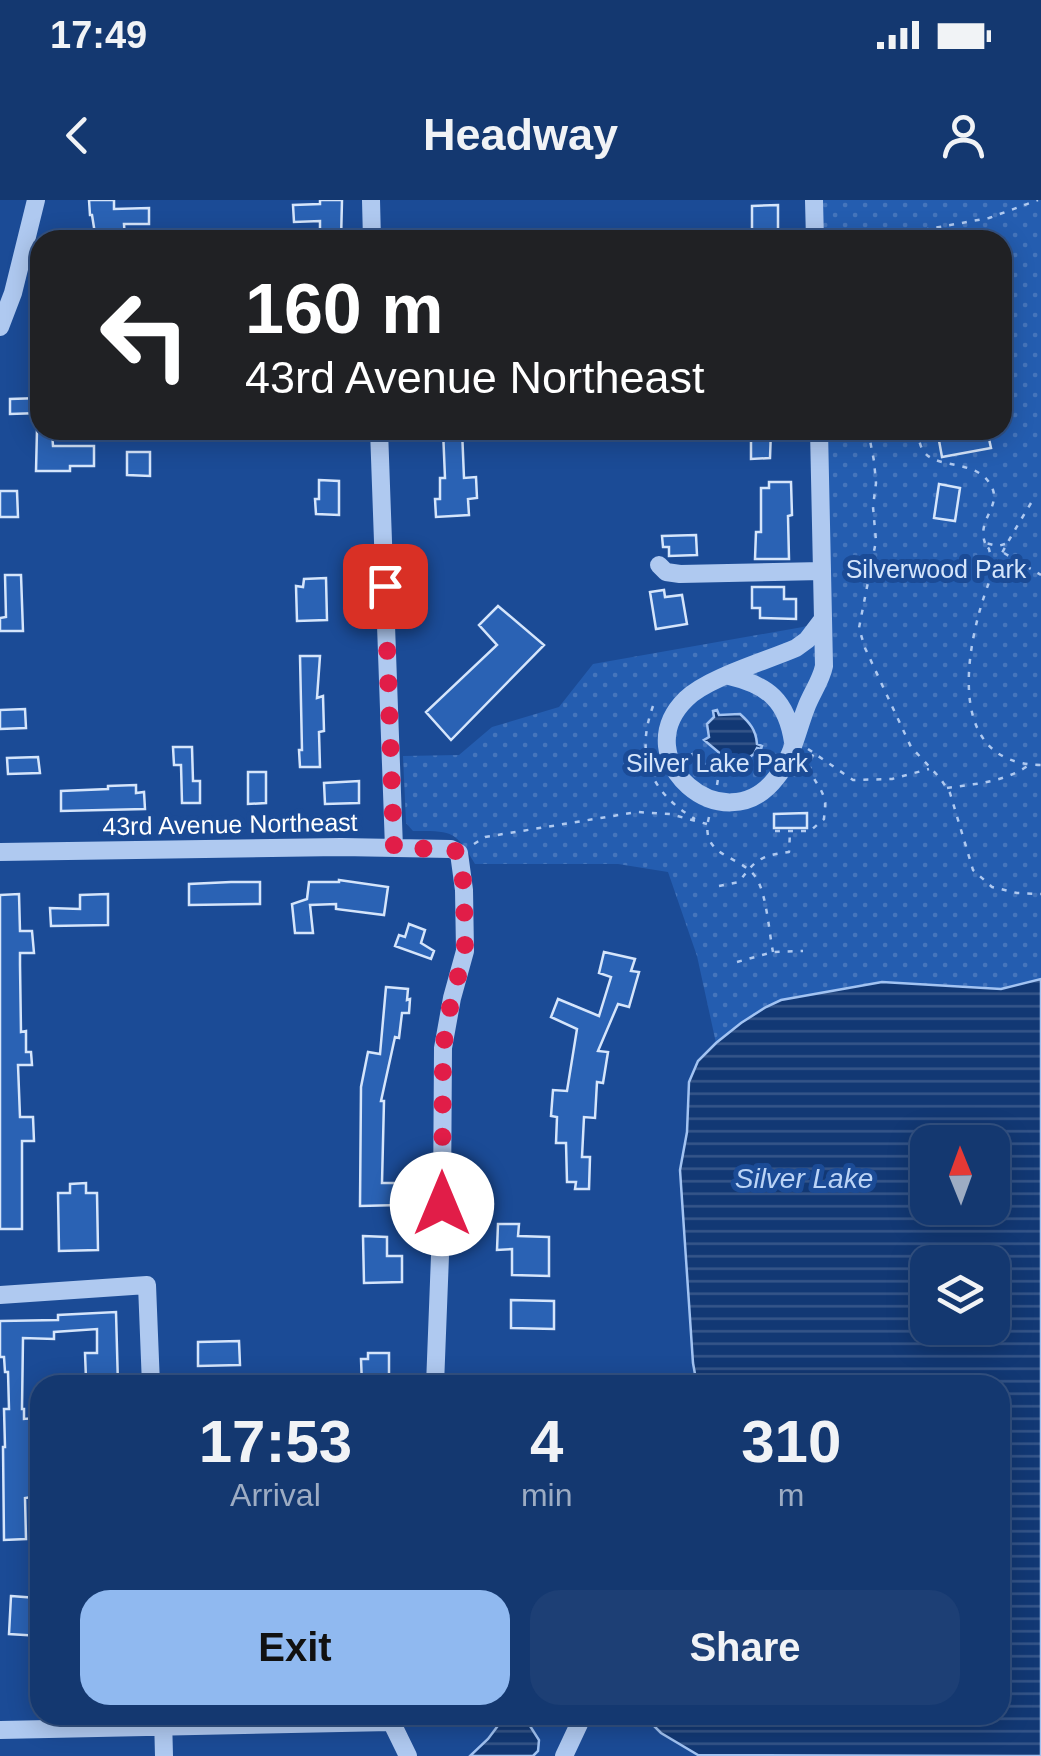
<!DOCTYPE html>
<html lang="en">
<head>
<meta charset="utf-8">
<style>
	:root { --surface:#143870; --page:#1d3f75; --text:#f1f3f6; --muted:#9dacc3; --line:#335283; --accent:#90b9f0 }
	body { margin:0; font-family:Helvetica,sans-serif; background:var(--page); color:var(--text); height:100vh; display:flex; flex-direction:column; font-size:38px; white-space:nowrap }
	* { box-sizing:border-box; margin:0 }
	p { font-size:32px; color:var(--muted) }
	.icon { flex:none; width:55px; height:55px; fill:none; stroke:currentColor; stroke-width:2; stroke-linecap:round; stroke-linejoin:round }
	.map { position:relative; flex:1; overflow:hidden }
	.drawer { position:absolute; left:30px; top:1175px; width:980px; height:350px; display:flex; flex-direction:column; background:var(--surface); border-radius:30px; box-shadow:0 5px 25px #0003,0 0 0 2px var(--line) }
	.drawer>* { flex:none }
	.banner { position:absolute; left:30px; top:30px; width:982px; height:210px; border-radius:30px; box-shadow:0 5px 25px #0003,0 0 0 2px var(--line); background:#202124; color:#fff; overflow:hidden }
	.needle { width:65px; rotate:359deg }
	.buttons { position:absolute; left:910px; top:925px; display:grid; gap:20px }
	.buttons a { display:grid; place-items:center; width:100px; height:100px; border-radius:20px; background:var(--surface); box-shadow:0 5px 25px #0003,0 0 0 2px var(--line); font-size:50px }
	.pin { position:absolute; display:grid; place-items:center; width:85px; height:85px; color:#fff; margin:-42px; border-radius:20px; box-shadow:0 5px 15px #0006 }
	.me { position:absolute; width:110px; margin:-55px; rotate:0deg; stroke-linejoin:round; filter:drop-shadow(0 0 8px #0008) }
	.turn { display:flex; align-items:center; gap:35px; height:210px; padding:0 50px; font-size:45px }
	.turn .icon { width:130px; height:130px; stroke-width:2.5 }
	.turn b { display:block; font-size:70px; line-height:85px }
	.eta { display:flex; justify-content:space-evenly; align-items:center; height:170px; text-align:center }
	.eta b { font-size:60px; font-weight:800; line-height:70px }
	.cta { display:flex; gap:20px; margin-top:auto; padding:20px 50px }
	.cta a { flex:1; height:115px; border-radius:30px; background:var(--accent); color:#111; font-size:40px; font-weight:800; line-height:115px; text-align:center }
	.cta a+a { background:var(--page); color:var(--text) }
	.status { display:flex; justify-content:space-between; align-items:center; height:70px; padding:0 50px; background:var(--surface); direction:ltr }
	.status svg { height:28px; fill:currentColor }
	header { display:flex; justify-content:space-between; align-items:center; height:130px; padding:0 50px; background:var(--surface); font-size:45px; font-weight:800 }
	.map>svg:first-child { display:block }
	.park { fill:url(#park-dots) }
	.water { fill:url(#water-rules); stroke:#a2c3f2; stroke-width:2.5; fill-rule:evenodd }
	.building { fill:#2a62b4; stroke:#d5e5fb; stroke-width:2.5 }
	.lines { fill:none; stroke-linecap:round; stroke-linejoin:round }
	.path { stroke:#afc9f0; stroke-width:2.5; stroke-dasharray:5 8; stroke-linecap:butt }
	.minor { stroke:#afc9f0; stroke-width:18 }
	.route { stroke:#e11d48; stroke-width:18; stroke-dasharray:0 32.4 }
	.labels { text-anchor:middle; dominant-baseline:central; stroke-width:10; stroke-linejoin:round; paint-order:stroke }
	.park-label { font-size:25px; fill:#d5e5fb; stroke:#1b4b96 }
	.street-label { font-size:25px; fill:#fff; stroke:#1b4b96 }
	.water-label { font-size:28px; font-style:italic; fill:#bbd4f6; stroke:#1b4b96 }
</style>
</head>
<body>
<div class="status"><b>17:49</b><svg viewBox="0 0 49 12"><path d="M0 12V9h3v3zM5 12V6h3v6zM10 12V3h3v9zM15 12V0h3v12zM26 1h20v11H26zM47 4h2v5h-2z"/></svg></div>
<header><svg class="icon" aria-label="back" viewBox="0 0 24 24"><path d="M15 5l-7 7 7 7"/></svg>Headway<svg class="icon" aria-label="person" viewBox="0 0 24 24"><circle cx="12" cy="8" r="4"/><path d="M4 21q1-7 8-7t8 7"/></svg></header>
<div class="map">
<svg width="1041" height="1556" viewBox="0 0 1041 1556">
	<defs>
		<pattern id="park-dots" width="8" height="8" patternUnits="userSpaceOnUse" patternTransform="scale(2.5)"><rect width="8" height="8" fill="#245db0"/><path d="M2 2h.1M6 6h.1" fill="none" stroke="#4575bc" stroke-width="1.8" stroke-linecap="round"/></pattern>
		<pattern id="water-rules" width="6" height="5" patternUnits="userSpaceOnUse" patternTransform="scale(2.5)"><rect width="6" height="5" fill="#123874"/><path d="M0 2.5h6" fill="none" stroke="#365689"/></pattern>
	</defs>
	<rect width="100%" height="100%" fill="#1b4b96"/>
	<path class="park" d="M822 0H1041V779L1001 789 882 782 781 800 766 807 741 823 716 843 697 756 668 672 618 664H475C455 630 452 631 413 631L406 623 403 556 459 555 492 527 559 507 593 464 831 422 827 230H1002V40H823Z"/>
	<path class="water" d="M717 510 719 515 740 514C750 523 756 530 757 544L762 546 761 549 757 548 754 554 744 561 728 558 726 562 722 563V555L704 540 709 537 707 524 714 517 713 511Z
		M1041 779V1556L698 1555 661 1533 643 1515H1000V1185H697L693 1163 680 970 687 932 689 882 698 861 716 843 741 823 766 807 781 800 882 782 1001 789ZM992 942V1008H928V942ZM928 1062H992V1128H928Z
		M506 1515H527L530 1526 539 1540 538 1551 533 1556H470L488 1539Z"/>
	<path class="building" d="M89 0H114V9L149 8V24H124L125 40H96L92 15H90Z
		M320 0H342L341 40H320V21L294 22 293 5 320 4Z
		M778 5V40H752V6Z
		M40 198V213L10 214V199Z
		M37 230H52L53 246H94V266H70V271H36Z
		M443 230H462L464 278 476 277 477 298 468 299 469 315 436 317 435 299H440V278H445Z
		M751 230H771L770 258 751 259Z
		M965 230H987L991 248 942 257 938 235Z
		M127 252H150V276L127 275Z
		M319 280 339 281V315L316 314 315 299H319Z
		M769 282H791L792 315 788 316 789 359H755L756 332H761V288H769Z
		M939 284 960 288 955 321 934 318Z
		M0 291H17L18 317H0Z
		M696 335 697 355 669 356V347H663L662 336Z
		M5 375H21L23 431H0V418L6 417Z
		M326 378 327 420 297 421 296 386 303 387 304 379Z
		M752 387H784V399H796V419L760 418V408H752Z
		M664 390 665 397 682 395 687 424 656 429 650 392Z
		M498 406 544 445 451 540 426 512 497 445 479 425Z
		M300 456H320L317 498 323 496 324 531 319 532 320 567H300L299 550H302Z
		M25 509 26 528 0 529V510Z
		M173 547H192L193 581H200V603H182L181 565H174Z
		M38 557 40 573 8 574 7 558Z
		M248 572H266V603L248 604Z
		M359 581V603L325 604 324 583Z
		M136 585V593L144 592 145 609 61 611V591L108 589V586Z
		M807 613V628H774V614Z
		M339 680 388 687 384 715 336 709V704L310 705 313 733H295L292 704 307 699 309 682H339Z
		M231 682H260V704L189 705V684Z
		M19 694 20 731H32L34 753H20V765L21 832 26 831V852H31L32 865H18L20 917H33L34 941H22V1029H0V695Z
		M108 694V725L51 726 50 708 80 709V695Z
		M409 724 425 730 421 743 434 751 431 759 395 746 399 735 405 737Z
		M604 752 635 759 631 771 639 772 629 807 618 804 598 851 608 852 603 883 597 882 595 918 584 917 582 957H590L589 989H575L576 982H567L566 943H556L557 917 551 916 553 890 567 891 577 829 551 817 558 799 599 816 611 777 599 773Z
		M386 787 408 789 407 800 410 799 409 813H402L399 838 395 837 381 901H384L382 983H400V1005L360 1006 361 887 368 852 380 854Z
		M86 983V993H97L98 1050 59 1051 58 993H70V984Z
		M498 1024H519L518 1036 549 1037V1076L512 1075V1049L497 1050Z
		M363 1036 387 1037V1056H402V1082L364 1083Z
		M511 1100 554 1101V1129L511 1128Z
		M116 1112 118 1185H89L88 1179H86L85 1153H97V1129L54 1132V1139L23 1138 22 1209H24V1219L35 1218 36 1246 39 1245 40 1269 31 1270 32 1297 25 1298 26 1339 4 1340 3 1247H5L4 1209H9L8 1172H5L4 1157H0V1121L58 1120V1115Z
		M239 1141 240 1165 198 1166V1142Z
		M368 1153H389V1185H362L361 1159H368Z
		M11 1396 37 1398 40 1436 9 1434Z"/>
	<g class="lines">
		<path class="path" d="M886 40 906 33 989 18 1038 0
			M868 230 874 261 876 283 873 307 876 341 859 428 865 448 911 547 940 578 950 593 973 670 992 687 1017 693 1041 694
			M917 230C919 238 919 246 925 253 939 270 981 258 993 290 999 308 977 321 985 343
			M1031 303C1015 330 998 356 988 385 966 445 943 564 1041 565
			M1005 344 998 346 985 343 989 349 994 369 1015 380
			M1004 353 1041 375
			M653 506C635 556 650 592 695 619
			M808 549 853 580 892 579 929 569
			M692 553 696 563 718 579 717 585
			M947 588C975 584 1005 582 1029 565
			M709 617C698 660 745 654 758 681 767 699 769 732 773 752
			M775 631H810L824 619C824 617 826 603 825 602 822 582 802 575 814 553
			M474 644 485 637 637 612 670 614 707 624
			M719 686 739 682C756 659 760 656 789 652L790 632
			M737 762 773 752 803 751"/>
		<path class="minor" d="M371 0 372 40
			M814 0 815 40
			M0 127 13 93 36 0
			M379 230 394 648
			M819 230 824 466C821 481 811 494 806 508 797 531 792 559 776 578 724 645 625 559 686 499 707 478 766 461 796 448L807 440 823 419
			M659 365 666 372 680 374 822 371
			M729 476C768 485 787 501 793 542
			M0 652 341 647 451 649 459 653 464 690 465 751 452 798 443 848 442 1004 435 1185
			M0 1095 147 1085 151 1185
			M388 1515 408 1556
			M163 1517 164 1556
			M0 1530 391 1522
			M564 1556 579 1524V1515"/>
	</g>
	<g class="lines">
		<path class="route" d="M385 386 394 648 451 649 460 653 464 690 465 751 451 802 443 848 442 1004"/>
	</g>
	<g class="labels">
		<g class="park-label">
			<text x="936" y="369">Silverwood Park</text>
			<text x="717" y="563">Silver Lake Park</text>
		</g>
		<g class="street-label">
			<text transform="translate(230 624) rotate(-1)">43rd Avenue Northeast</text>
		</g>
		<g class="water-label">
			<text x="804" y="978">Silver Lake</text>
		</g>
	</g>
</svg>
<div class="buttons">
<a><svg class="needle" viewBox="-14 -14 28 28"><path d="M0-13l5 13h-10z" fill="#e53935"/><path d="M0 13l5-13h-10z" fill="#9dacc3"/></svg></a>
<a><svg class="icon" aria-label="layers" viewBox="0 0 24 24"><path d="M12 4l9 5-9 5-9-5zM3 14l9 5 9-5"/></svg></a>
</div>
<div class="pin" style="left:385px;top:386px;background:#d93025"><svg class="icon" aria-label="arrive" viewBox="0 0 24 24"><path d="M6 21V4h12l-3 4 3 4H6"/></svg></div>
<svg class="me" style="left:442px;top:1004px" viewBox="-20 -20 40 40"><circle r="19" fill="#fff"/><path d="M0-13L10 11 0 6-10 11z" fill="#e11d48"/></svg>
<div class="banner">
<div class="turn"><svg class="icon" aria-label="left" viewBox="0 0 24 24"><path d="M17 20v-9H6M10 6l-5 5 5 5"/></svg><div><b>160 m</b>43rd Avenue Northeast</div></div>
</div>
<section class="drawer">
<div class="eta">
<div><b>17:53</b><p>Arrival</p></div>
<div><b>4</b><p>min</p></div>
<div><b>310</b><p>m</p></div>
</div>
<div class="cta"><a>Exit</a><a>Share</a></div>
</section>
</div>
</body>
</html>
